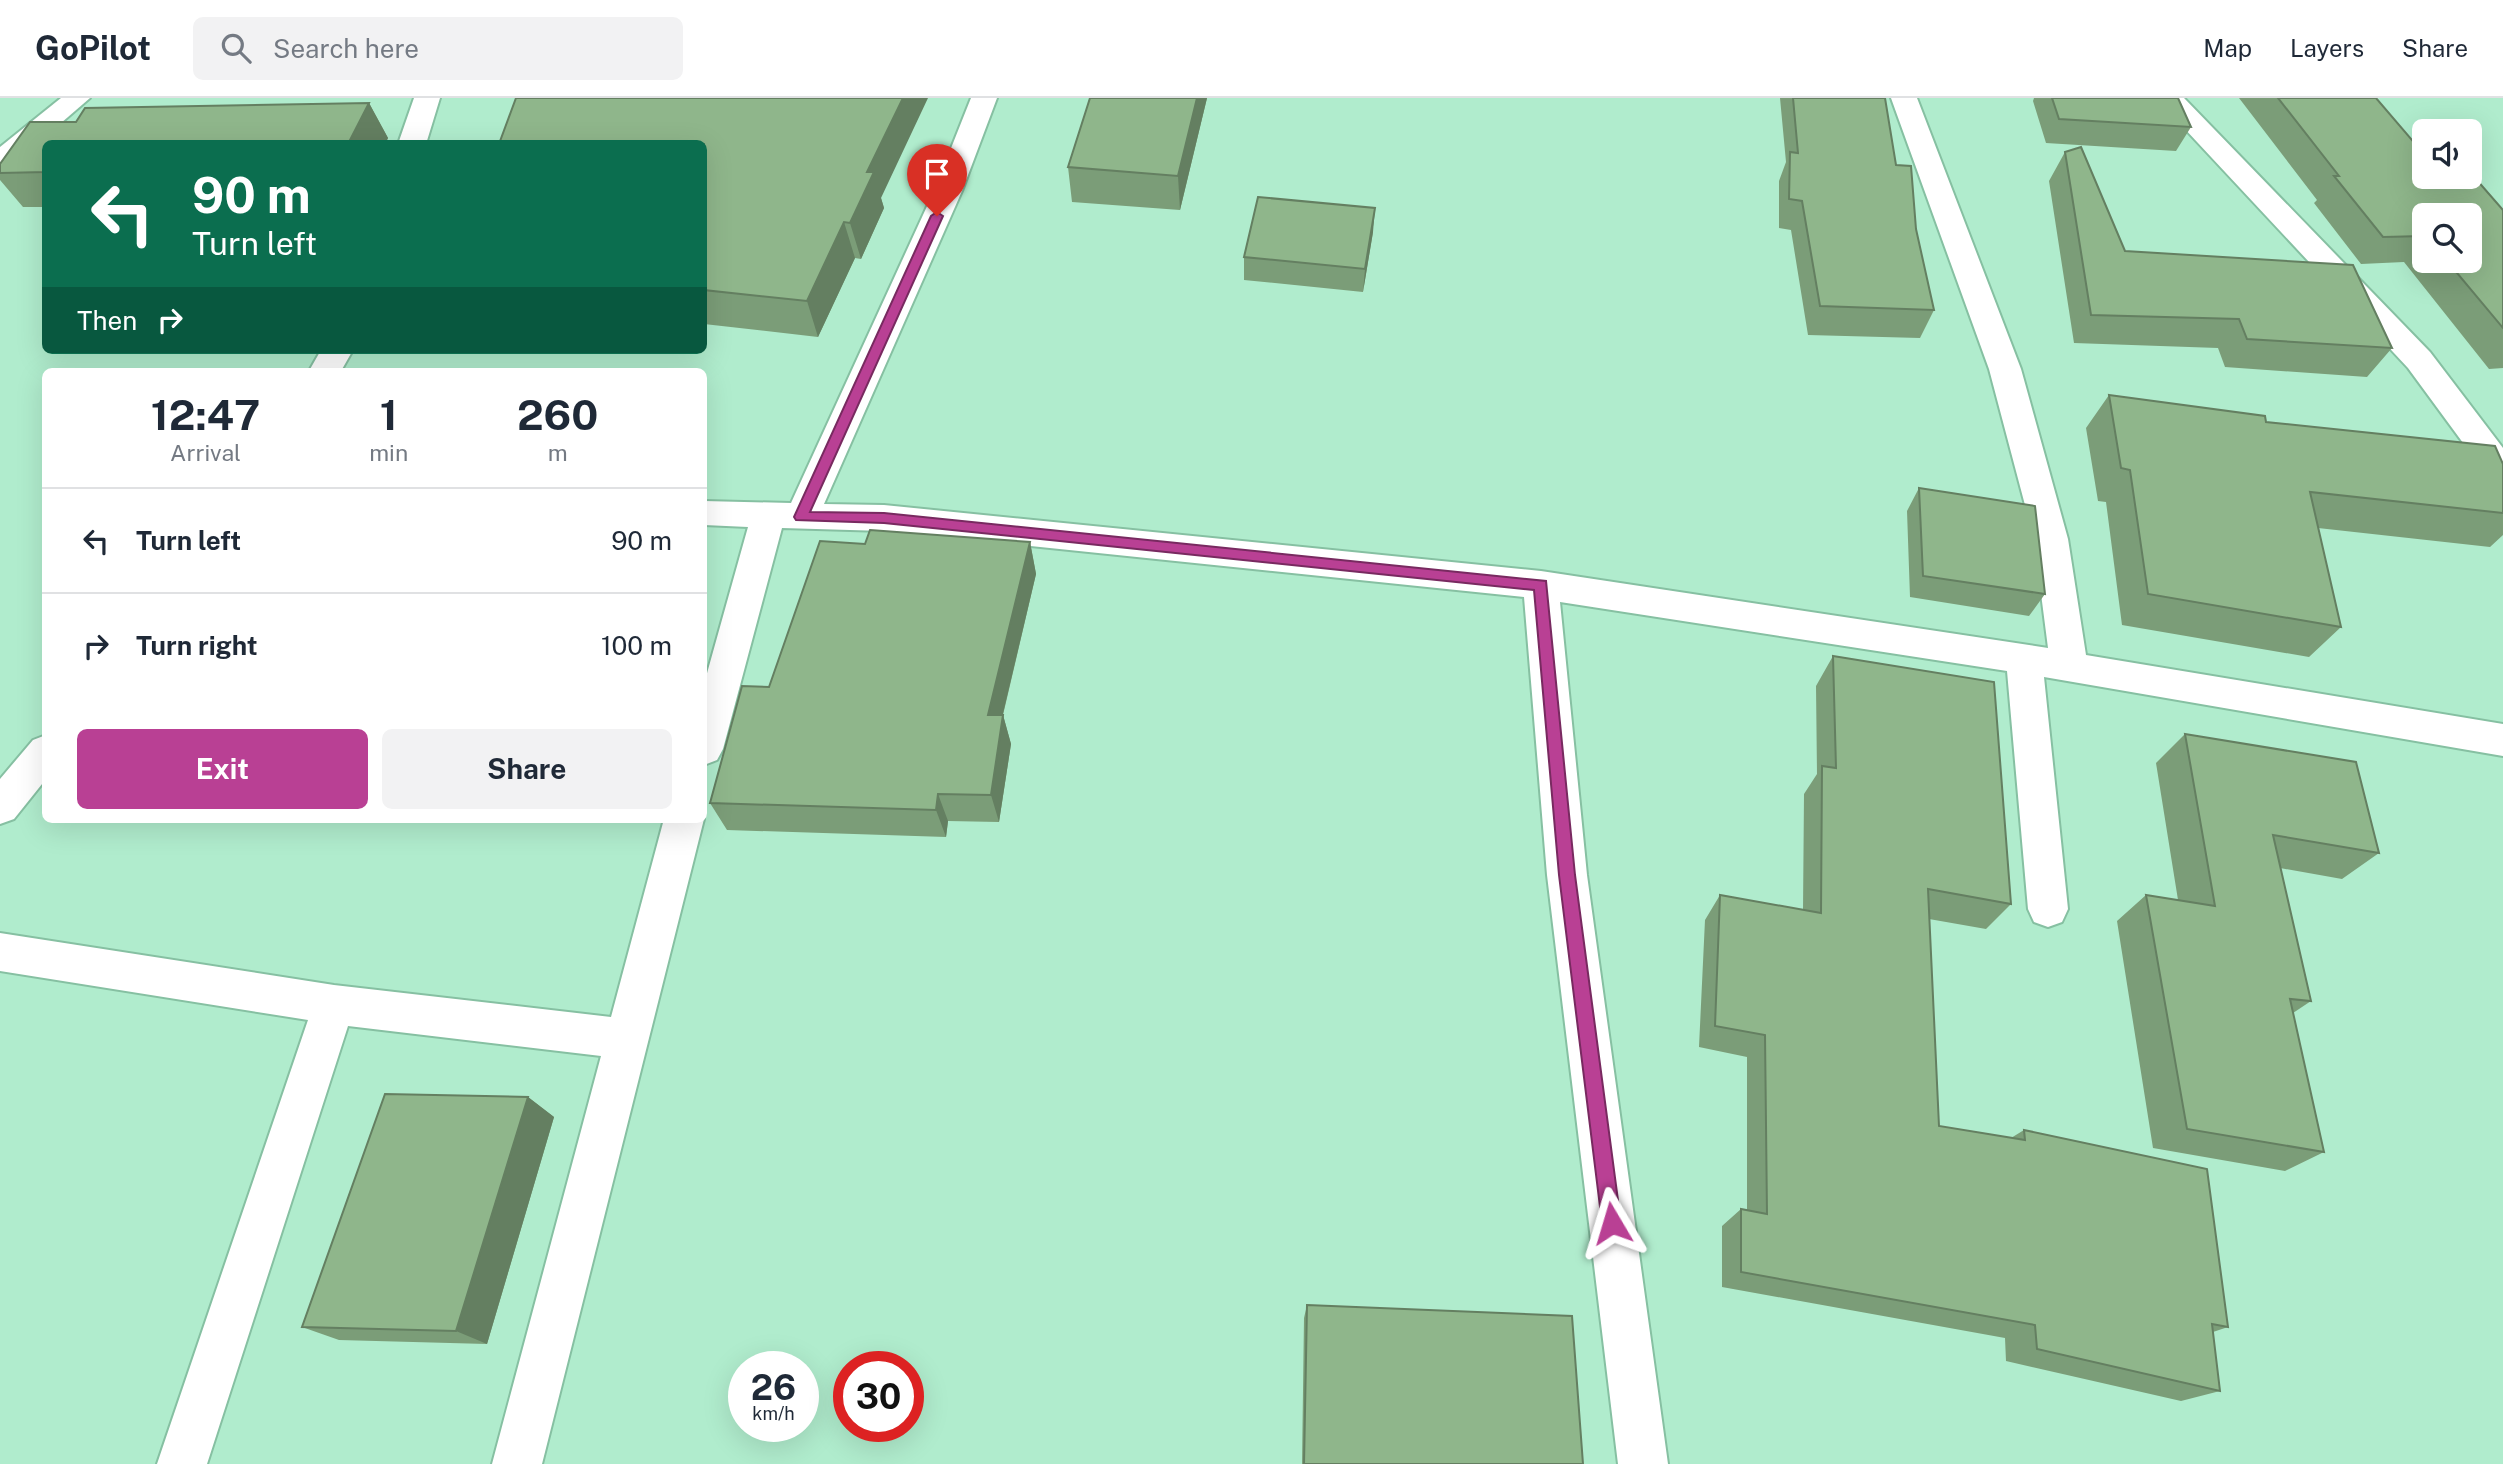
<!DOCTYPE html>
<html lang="en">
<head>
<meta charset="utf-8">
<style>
	:root { --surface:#fff; --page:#f2f2f3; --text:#1f2937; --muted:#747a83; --line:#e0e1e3; --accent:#b94094 }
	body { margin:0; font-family:"Public Sans",sans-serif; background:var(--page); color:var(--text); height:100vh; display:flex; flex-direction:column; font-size:26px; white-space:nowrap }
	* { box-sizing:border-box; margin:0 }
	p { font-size:23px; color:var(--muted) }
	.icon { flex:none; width:38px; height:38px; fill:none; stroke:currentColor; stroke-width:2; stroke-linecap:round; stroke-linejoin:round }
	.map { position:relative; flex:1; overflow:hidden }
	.details { position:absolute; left:42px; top:270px; width:665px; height:455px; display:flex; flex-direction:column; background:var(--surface); border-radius:10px; box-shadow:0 7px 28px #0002 }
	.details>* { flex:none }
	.guide { position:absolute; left:42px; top:42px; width:665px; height:214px; border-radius:10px; box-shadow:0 7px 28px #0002; background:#0b6e4f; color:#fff; overflow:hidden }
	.controls { position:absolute; left:2412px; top:21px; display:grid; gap:14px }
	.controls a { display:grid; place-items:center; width:70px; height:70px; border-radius:10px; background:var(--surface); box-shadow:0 7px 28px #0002; font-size:35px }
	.speed { position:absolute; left:728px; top:1253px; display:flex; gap:14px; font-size:35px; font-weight:700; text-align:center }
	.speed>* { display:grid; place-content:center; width:91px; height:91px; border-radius:50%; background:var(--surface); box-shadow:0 7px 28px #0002; line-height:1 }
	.speed small { font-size:18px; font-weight:400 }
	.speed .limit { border:10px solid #d22; background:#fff; color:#111 }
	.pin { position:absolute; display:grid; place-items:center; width:60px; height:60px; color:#fff; margin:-72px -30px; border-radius:50% 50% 50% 0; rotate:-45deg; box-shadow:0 0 7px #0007 }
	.pin .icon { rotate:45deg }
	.me { position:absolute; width:77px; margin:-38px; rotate:353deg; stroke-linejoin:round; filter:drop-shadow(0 0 5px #0008) }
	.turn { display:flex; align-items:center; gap:24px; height:147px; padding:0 35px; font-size:32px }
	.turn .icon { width:91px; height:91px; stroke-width:2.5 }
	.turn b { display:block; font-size:49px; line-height:60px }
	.then { display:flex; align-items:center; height:66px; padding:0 35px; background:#0003; gap:14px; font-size:26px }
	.eta { display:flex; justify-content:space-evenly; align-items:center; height:119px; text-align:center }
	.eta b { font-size:42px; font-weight:700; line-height:49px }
	.action { display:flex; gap:14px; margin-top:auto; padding:14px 35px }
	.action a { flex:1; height:80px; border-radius:10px; background:var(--accent); color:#fff; font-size:28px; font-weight:700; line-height:80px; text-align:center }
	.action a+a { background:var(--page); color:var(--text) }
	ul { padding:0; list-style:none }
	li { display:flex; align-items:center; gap:21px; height:105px; padding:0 35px; border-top:2px solid var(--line) }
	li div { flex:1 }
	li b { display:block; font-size:26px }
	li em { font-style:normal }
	header { display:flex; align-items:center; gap:42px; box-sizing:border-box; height:98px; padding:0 35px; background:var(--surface); border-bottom:2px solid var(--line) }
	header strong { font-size:33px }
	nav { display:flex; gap:38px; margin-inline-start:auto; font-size:24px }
	.search { width:490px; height:63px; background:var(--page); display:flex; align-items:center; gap:18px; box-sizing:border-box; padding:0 24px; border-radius:10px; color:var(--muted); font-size:26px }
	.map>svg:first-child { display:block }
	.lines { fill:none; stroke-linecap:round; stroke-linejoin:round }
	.street-casing { stroke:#86c0a2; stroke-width:4 }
	.secondary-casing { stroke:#86c0a2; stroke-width:4 }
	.street { fill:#fff; fill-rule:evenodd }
	.secondary { fill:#fff; fill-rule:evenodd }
	.wall { fill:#7b9d78; fill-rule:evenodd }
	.shaded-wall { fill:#647f61 }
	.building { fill:#8fb68b; stroke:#647f61; stroke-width:2 }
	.route { fill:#b94094; stroke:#782a60; stroke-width:2 }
</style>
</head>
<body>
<header>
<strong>GoPilot</strong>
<div class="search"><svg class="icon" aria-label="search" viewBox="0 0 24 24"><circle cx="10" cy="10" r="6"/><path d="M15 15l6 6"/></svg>Search here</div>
<nav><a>Map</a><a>Layers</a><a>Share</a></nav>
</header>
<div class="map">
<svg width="2503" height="1366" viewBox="0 0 2503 1366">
	<rect width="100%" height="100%" fill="#b0eccd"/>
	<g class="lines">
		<defs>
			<path id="street" d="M414 0H440L426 46H398Z
				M971 0H997L962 93 824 406 884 407 1541 473 2048 550 2034 441 1989 271 1891 0H1917L2021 271 2068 441 2086 557 2503 626V658L2044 579 2068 811 2062 824 2048 829 2034 824 2028 811 2007 573 1560 504 1587 777 1668 1366H1618L1547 777 1524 499 884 433 782 430 723 651 717 662 704 667V586L748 429 704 427V403L791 405 934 93Z
				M2156 0H2184L2430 254 2503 350V386L2491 383 2408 270Z
				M321 252H353L341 273H309Z
				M46 637V681L14 721 0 726V681L33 642Z
				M664 721H704L542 1366H492L601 958 348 928 207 1366H157L308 922 0 873V835L334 887 611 919Z"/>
			<path id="secondary" d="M61 0H90L10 69 0 72V49Z"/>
		</defs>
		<use href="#street" class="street-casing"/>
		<use href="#secondary" class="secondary-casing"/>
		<use href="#street" class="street"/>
		<use href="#secondary" class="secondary"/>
	</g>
	<path class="wall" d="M1090 0H1207L1180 112 1072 104 1068 69Z
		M1780 0H1885L1896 67 1916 131 1934 212 1920 240 1808 237 1791 132 1779 130V83L1786 64Z
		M2034 0H2178L2191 29 2176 53 2046 45 2033 3Z
		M2239 0H2376L2424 79 2503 112V270L2489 271 2404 164 2361 166 2314 105 2317 102ZM2424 117 2469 163H2424Z
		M369 5 388 40 385 46H46V109H23L0 82V66L30 24H76L85 10Z
		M704 46 881 100 884 110 861 161 855 160 818 239 704 226Z
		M2065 54 2125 153 2392 250 2367 279 2225 269 2218 250 2074 245 2049 83Z
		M1373 134 1363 194 1244 182V159Z
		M583 252H616L615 254Z
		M2109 297 2503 366V437L2490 449 2318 430 2341 529 2309 559 2122 527 2106 404 2098 403 2086 330Z
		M1919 390 2045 496 2029 518 1910 499 1907 413Z
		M1030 444 1036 476 1003 617 1011 646 999 724 948 723 946 739 727 732 710 705 769 589 865 446Z
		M1833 558 2011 806 1986 831 1929 821 1939 1028 2011 1040 2024 1032 2228 1229 2213 1234 2220 1293 2181 1303 2006 1263 2005 1240 1722 1189V1128L1741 1111 1747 1113V959L1699 949 1705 822 1720 797 1803 812 1804 696 1817 676 1816 588Z
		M2185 636 2379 755 2342 781 2280 770 2311 903 2293 915 2324 1054 2285 1073 2153 1050 2117 823 2146 797 2178 802 2156 665Z
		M528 999 554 1019 487 1246 339 1242 302 1229Z
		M1307 1207 1583 1366H1302L1304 1220Z"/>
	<path class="shaded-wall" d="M903 0H928L881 100 884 110 861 161 850 125 867 74Z
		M1197 0H1207L1180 112 1178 78Z
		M369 5 388 40 385 46H348Z
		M1375 110 1373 134 1363 194 1365 171Z
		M844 124 855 160 818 239 807 203Z
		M1030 444 1036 476 996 645 988 617Z
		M1003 617 1011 646 999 724 991 697Z
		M938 696 948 723 946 739 936 712Z
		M528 999 554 1019 487 1246 456 1233Z"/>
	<path class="building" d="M516 0H903L867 74H874L850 125 844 124 807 203 704 192V46H499Z
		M1090 0H1197L1178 78 1068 69Z
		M1793 0H1885L1896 67 1911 68 1916 131 1934 212 1820 208 1802 103 1789 101 1790 54 1798 55Z
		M2052 0H2178L2191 29 2059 21Z
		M2278 0H2376L2424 56V79H2469V73L2503 112V230L2447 163H2469V117H2424V138L2383 139 2334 78H2339Z
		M369 5 348 46H46V74L0 75V66L30 24H76L85 10Z
		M2081 49 2125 153 2353 167 2392 250 2247 241 2239 221 2091 217 2065 54Z
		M1258 99 1375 110 1365 171 1244 159Z
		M2109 297 2265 318 2266 324 2495 348 2503 366V415L2310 394 2341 529 2148 496 2130 372 2121 370Z
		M1919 390 2035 408 2045 496 1923 478Z
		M870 432 1030 444 988 617H1003L991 697 938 696 936 712 710 705 742 588 769 589 820 443 865 446Z
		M1833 558 1994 584 2011 806 1928 791 1939 1028 2025 1042 2024 1032 2207 1071 2228 1229 2212 1226 2220 1293 2037 1251 2035 1227 1741 1174V1111L1767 1116 1765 937 1715 928 1720 797 1821 815 1822 668 1836 670Z
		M2185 636 2356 664 2379 755 2273 737 2311 903 2290 901 2324 1054 2187 1031 2146 797 2215 808Z
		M385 996 528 999 456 1233 302 1229Z
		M1307 1207 1572 1218 1583 1366H1304Z"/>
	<path class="route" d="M937 114 943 118 810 414 884 415 1546 483 1575 777 1621 1125 1618 1132 1612 1134 1605 1132 1602 1125 1559 777 1534 492 884 425 796 422 794 419 931 118Z"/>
</svg>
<div class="controls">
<a><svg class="icon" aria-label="sound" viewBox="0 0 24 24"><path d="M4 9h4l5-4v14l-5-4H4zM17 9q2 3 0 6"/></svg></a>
<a><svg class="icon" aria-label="search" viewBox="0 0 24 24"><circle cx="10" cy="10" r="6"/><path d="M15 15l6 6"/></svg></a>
</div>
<div class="speed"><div>26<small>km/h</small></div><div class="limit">30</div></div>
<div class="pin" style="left:937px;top:118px;background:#d93025"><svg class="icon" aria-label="arrive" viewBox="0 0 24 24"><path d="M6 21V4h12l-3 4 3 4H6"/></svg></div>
<svg class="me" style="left:1612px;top:1125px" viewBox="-20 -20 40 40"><path d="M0-17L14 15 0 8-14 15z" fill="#b94094" stroke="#fff" stroke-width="4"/></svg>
<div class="guide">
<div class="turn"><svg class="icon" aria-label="left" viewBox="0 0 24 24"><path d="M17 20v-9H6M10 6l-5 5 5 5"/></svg><div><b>90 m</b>Turn left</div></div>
<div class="then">Then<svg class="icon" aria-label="right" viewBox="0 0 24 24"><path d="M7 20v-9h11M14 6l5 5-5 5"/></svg></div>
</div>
<section class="details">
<div class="eta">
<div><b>12:47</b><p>Arrival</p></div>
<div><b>1</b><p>min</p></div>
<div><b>260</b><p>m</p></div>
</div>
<ul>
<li><svg class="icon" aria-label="left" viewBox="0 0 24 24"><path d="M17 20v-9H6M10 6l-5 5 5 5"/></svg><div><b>Turn left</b></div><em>90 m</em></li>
<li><svg class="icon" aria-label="right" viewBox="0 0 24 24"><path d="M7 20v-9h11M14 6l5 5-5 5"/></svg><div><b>Turn right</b></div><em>100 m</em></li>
</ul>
<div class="action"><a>Exit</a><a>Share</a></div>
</section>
</div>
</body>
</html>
